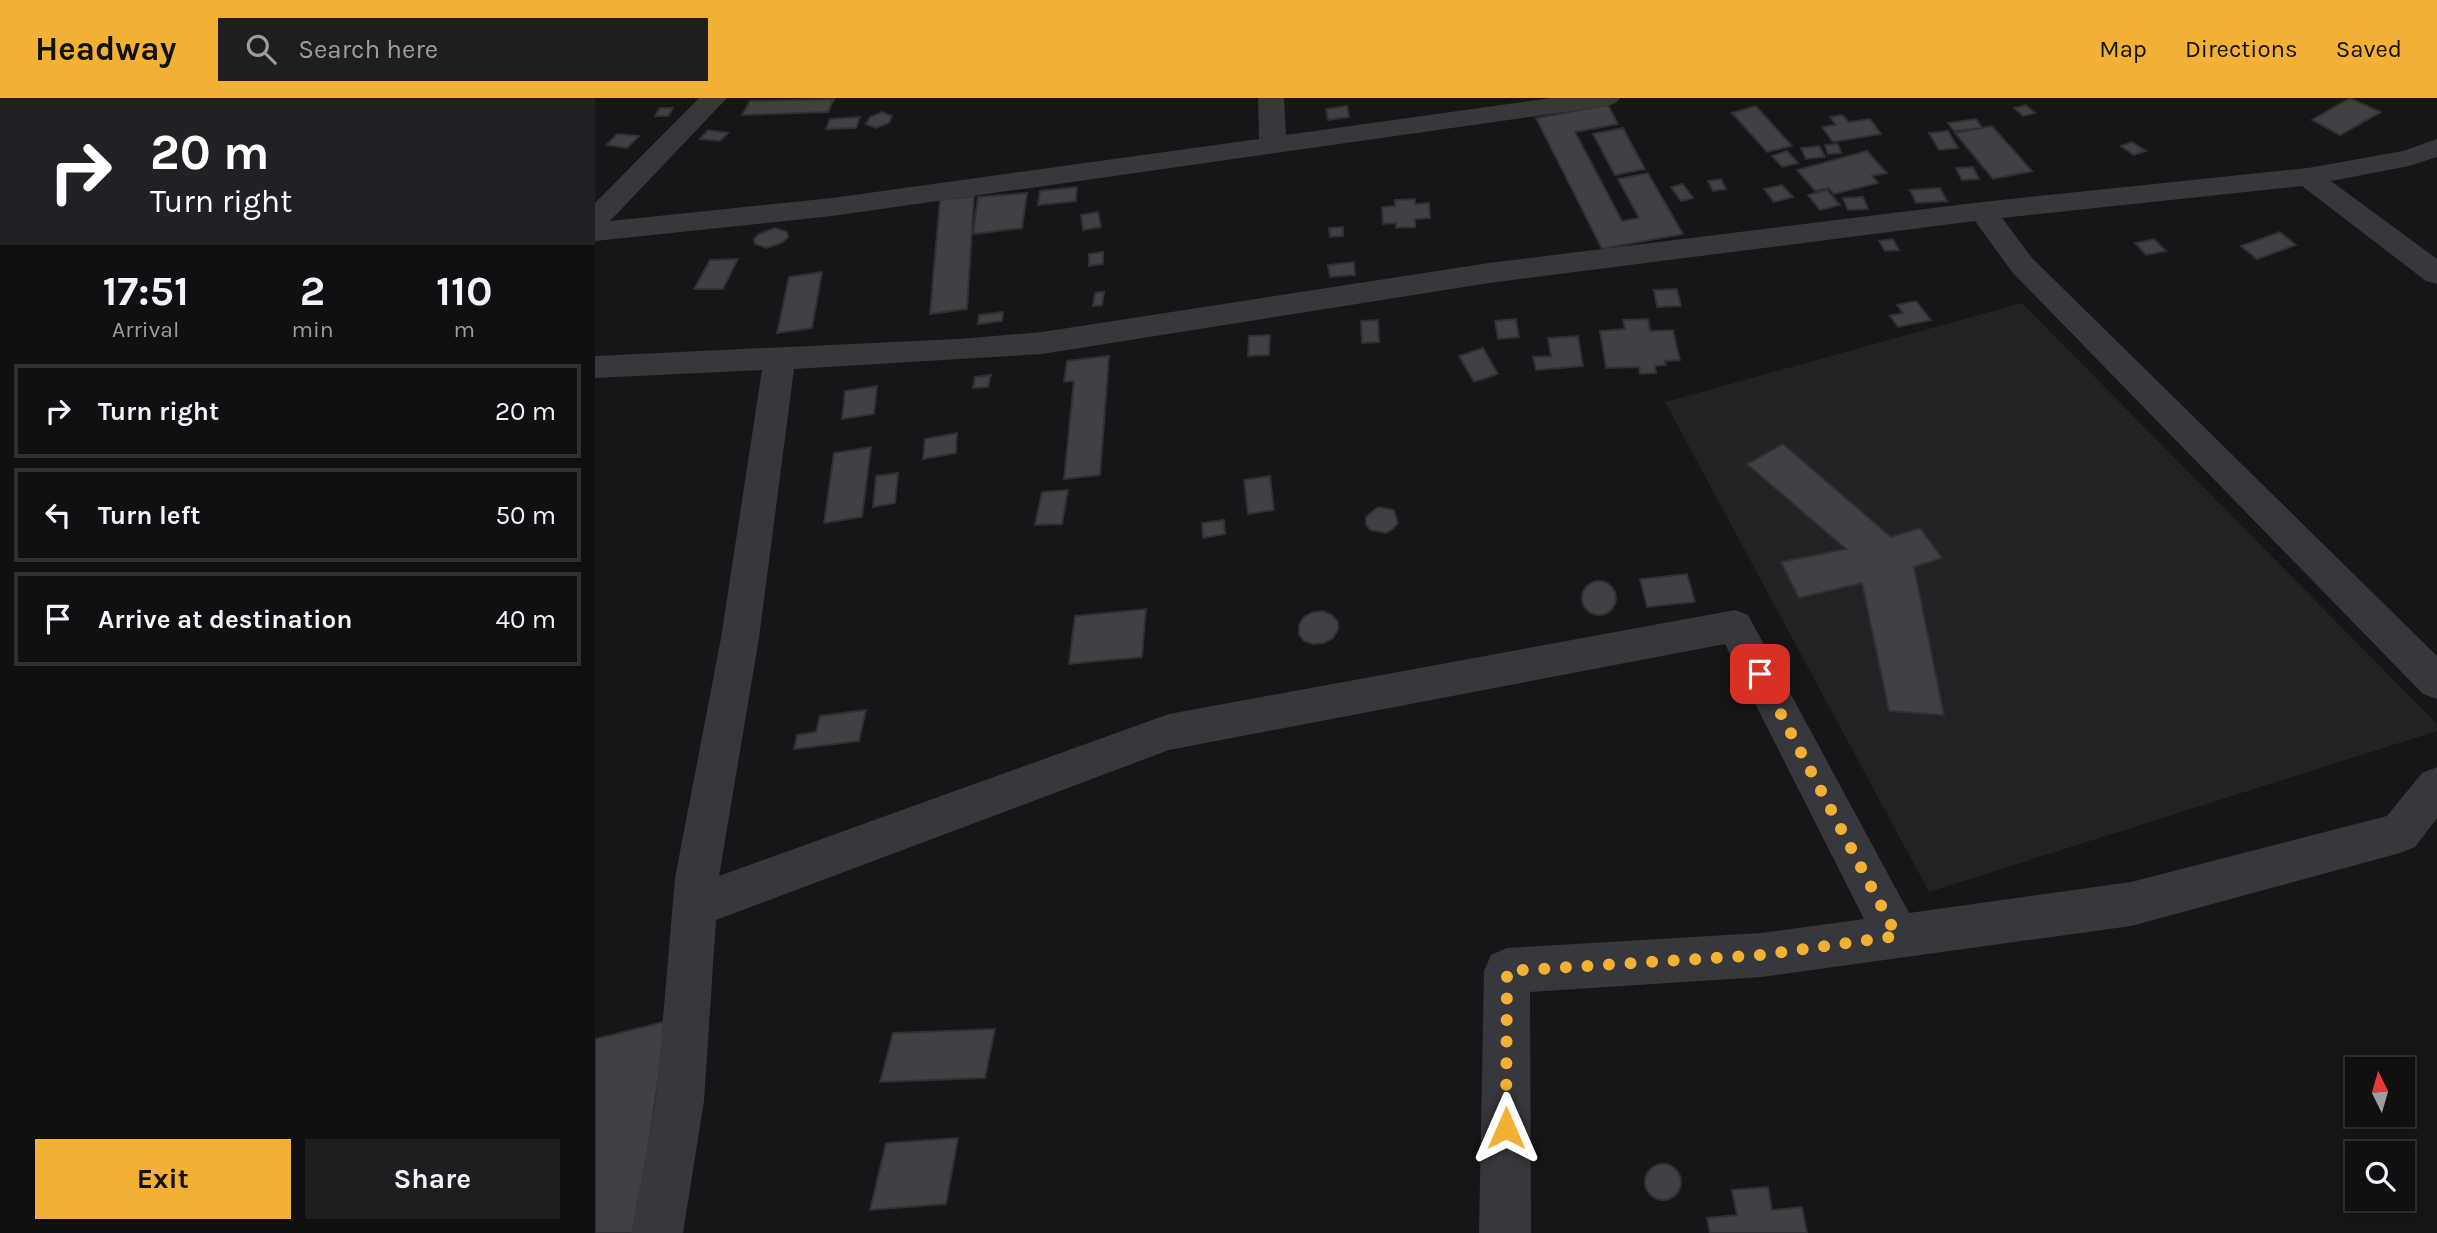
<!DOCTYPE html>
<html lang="en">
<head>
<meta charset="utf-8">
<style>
	:root { --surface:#101012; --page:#1e1e20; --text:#f1f3f6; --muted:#9c9d9f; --line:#303032; --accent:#f2b134 }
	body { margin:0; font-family:Karla,sans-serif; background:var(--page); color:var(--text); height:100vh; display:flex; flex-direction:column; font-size:26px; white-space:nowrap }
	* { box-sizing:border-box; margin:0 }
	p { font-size:23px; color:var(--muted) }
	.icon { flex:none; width:38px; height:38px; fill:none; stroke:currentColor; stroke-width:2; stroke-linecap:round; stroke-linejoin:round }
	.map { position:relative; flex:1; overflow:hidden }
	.details { display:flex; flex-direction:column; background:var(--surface); width:595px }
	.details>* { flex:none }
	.guide { background:#202124; color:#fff; overflow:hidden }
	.needle { width:46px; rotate:355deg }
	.tools { position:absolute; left:1750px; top:959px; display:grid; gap:14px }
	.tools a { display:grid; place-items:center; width:70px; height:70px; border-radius:0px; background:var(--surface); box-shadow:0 4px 10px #0003,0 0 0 2px var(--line); font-size:35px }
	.pin { position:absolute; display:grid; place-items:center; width:60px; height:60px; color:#fff; margin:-30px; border-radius:14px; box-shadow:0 4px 10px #0006 }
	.me { position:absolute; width:77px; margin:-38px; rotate:0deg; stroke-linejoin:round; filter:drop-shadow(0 0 5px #0008) }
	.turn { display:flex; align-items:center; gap:24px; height:147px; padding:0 35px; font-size:32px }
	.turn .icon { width:91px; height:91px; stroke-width:2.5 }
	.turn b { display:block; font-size:49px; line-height:60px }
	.eta { display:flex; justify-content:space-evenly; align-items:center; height:119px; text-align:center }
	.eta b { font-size:42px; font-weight:700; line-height:49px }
	.cta { display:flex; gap:14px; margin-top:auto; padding:14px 35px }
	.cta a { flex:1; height:80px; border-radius:0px; background:var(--accent); color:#111; font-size:28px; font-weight:700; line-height:80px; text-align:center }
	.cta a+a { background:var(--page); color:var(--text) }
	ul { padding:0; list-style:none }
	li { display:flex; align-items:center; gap:21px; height:94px; margin:0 14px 10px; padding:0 21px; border:4px solid var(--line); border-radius:0px }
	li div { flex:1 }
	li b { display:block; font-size:26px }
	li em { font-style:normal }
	header { display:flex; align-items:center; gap:42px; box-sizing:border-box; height:98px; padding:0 35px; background:var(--accent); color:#111 }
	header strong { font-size:33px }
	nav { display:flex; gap:38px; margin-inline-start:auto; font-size:24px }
	.search { width:490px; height:63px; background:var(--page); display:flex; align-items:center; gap:18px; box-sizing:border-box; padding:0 24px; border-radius:0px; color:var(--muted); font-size:26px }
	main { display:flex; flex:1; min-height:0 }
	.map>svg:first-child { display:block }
	.built { fill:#222225 }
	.building { fill:#404145; stroke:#303034; stroke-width:2 }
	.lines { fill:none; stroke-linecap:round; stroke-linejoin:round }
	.minor { fill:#37383d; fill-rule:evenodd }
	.route { stroke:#f2b134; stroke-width:12; stroke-dasharray:0 21.6 }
</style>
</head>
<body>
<header>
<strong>Headway</strong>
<div class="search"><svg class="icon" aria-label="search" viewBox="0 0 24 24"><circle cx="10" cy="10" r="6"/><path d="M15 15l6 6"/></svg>Search here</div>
<nav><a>Map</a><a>Directions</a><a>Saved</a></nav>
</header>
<main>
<section class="details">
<div class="guide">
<div class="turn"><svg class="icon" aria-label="right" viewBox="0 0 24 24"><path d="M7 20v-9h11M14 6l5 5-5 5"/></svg><div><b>20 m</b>Turn right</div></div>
</div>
<div class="eta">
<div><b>17:51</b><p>Arrival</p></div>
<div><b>2</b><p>min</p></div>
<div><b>110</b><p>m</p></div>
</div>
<ul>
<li><svg class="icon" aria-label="right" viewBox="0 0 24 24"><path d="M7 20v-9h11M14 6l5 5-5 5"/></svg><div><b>Turn right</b></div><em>20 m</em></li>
<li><svg class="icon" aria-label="left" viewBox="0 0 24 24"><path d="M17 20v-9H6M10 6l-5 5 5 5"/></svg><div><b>Turn left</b></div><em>50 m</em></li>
<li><svg class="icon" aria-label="arrive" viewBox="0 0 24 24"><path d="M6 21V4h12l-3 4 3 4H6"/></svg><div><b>Arrive at destination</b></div><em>40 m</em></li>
</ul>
<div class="cta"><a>Exit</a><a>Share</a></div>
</section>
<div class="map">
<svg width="1842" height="1135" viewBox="0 0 1842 1135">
	<rect width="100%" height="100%" fill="#161618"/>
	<path class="built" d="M1427 205 1842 626V633L1334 794 1070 304Z"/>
	<path class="building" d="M1755 0 1786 14 1745 37 1717 22Z
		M239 1 233 14 147 17 155 3Z
		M1013 7 1023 26 980 34 1027 123 1044 120 1023 81 1053 75 1088 136 1007 151 941 20Z
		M1431 7 1440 15 1428 18 1419 10Z
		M752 8 754 19 733 22 731 11Z
		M1161 8 1197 48 1172 54 1137 15Z
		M65 10H78L73 18H60Z
		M287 14 297 18 294 25 281 30 271 26 275 19Z
		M1247 17 1254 24 1275 21 1286 36 1238 44 1227 29 1241 27 1235 19Z
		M265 19 261 30 231 31 235 21Z
		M1381 21 1387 30 1359 33 1353 25Z
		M1397 28 1437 73 1398 81 1360 35Z
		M1028 30 1050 71 1020 77 998 36Z
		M113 32 133 35 125 43 105 41Z
		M1353 33 1363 50 1344 52 1334 35Z
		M22 36 44 38 32 50 11 47Z
		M1537 44 1551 53 1539 57 1526 48Z
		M1243 46 1246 55 1233 56 1230 47Z
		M1224 48 1230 59 1211 61 1206 50Z
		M1192 53 1203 65 1187 69 1177 58Z
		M1272 53 1292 75 1277 78 1283 85 1239 96 1234 90 1220 93 1202 72Z
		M1378 69 1384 81 1367 82 1361 70Z
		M1126 81 1131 91 1118 93 1113 83Z
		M1088 86 1098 100 1086 103 1076 89Z
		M1187 87 1198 99 1179 104 1169 91Z
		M482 89 481 103 443 107 445 93Z
		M1345 90 1352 103 1321 105 1315 92Z
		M1232 92 1245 107 1225 112 1213 97Z
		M432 95 427 130 378 136 383 99Z
		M379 98 372 211 335 216 345 102Z
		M1268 99 1273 111 1253 112 1248 100Z
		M820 101V106L834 105 835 120 820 121V129L801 130V125L788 126 787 109 800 108V102Z
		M503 114 506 129 488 132 486 117Z
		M748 129V138L735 139 734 130Z
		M180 130 192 134 193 139 188 144 172 150 160 146 159 141 164 136Z
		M1685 134 1701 147 1662 161 1646 148Z
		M1298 141 1304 152 1290 153 1284 143Z
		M1559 141 1571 153 1551 157 1540 145Z
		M508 154V166L494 168V156Z
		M143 161 128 191H99L115 162Z
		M759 164 760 177 735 179 733 167Z
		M227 174 217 230 182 235 194 179Z
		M1082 191 1086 208 1062 209 1059 192Z
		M509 194 507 207 498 208 500 195Z
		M1321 203 1336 222 1303 229 1295 218 1308 215 1302 207Z
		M408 214 407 223 383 226 384 217Z
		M921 221 924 239 903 241 900 223Z
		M1053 221 1055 233 1078 232 1085 262 1070 263 1071 267 1060 268 1061 275 1045 276 1044 269 1011 270 1005 233 1030 231 1028 222Z
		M783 222 784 244 767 245 766 223Z
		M675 237 674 257 653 258 654 238Z
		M983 238 988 268 941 272 938 259 956 258 953 240Z
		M888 250 903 276 879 284 864 258Z
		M514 258 505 377 469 381 479 283 469 284 472 263Z
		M396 277 393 289 378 290 380 279Z
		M282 288 279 316 247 321 250 293Z
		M362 335 361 355 328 361 330 341Z
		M1188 346 1296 439 1325 430 1347 460 1319 469 1349 617 1294 613 1267 485 1204 500 1186 464 1251 451 1152 366Z
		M276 349 267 419 229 425 239 355Z
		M303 375 300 405 278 409 281 378Z
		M675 378 679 412 653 416 649 382Z
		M473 392 467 426 440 427 447 394Z
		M783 409 799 412 803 425 798 431 791 435 775 432 771 426V419Z
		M629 422 630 436 608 440 607 425Z
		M1092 476 1100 504 1052 509 1045 481Z
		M987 500a17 17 0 1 1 34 0a17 17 0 1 1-34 0Z
		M551 511 547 559 474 566 480 518Z
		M728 513 737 517 743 524V532L738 540 729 545 718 546 709 543 704 536V527L709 519 718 514Z
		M271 612 264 643 199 651 202 637 221 634 225 618Z
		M72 923 41 1135H0V941Z
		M400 931 390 980 285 984 298 935Z
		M363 1040 351 1106 275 1112 291 1045Z
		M1050 1084a18 18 0 1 1 36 0a18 18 0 1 1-36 0Z
		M1173 1089 1177 1112 1207 1109 1212 1135H1115L1112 1120 1142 1117 1137 1092Z"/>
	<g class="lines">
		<path class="minor" d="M104 0H132L15 123 237 100 664 41 663 0H689L691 37 956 0H1025L1021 5 1012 8 237 118 0 143V105Z
			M1842 41V59L1814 68 1736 83 1842 161V186L1831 183 1707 88 1407 120 1437 160 1842 558V601L1828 596 1417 174 1380 123 894 185 447 256 199 271 164 540 124 778 574 616 1140 512 1153 517 1314 815 1536 784 1792 718 1827 675 1842 669V720L1820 749 1805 755 1536 828 1166 879 935 894 936 1135H884L889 873 896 857 912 850 1166 835 1269 821 1130 546 574 652 121 822 109 1003 88 1135H36L61 1003 80 780 126 540 167 272 0 280V258L363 241 447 234 894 165 1387 104 1713 70 1808 53Z"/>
	</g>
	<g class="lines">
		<path class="route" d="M911 1030 912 873 1166 857 1302 838 1165 576"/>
	</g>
</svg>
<div class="tools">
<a><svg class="needle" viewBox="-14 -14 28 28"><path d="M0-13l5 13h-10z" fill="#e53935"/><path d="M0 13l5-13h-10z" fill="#9c9d9f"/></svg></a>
<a><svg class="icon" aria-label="search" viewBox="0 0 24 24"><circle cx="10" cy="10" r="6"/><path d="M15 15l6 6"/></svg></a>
</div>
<div class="pin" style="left:1165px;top:576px;background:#d93025"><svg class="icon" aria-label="arrive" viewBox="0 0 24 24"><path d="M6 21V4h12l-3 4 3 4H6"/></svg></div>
<svg class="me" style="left:911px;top:1030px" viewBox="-20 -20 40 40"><path d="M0-17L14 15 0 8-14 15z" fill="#f2b134" stroke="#fff" stroke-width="4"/></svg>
</div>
</main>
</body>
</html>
